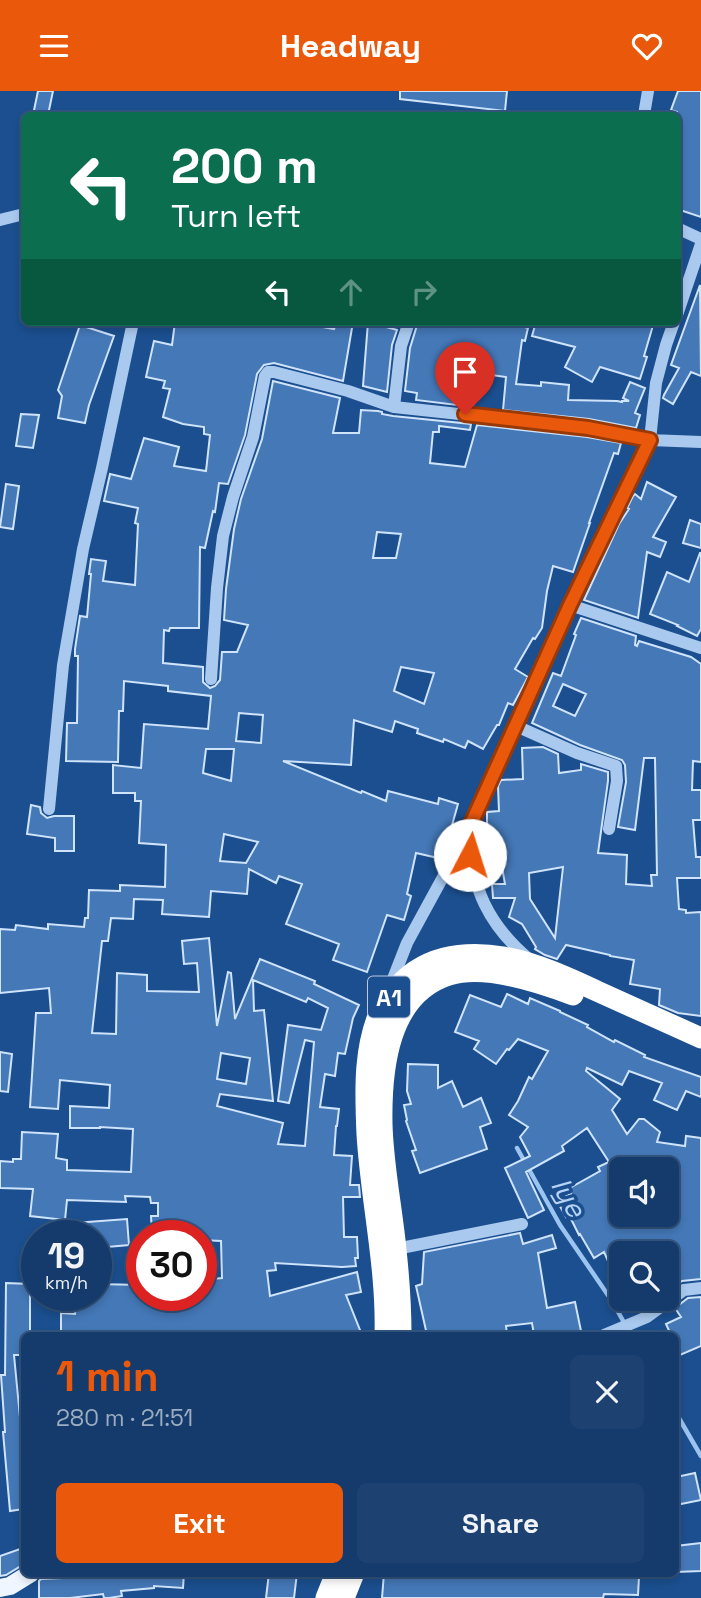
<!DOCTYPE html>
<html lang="en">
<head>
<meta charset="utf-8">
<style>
	:root { --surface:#143b6b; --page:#1d4271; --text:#f1f3f6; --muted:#9dadc1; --line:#33557e; --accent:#ea580c }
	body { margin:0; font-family:"Space Grotesk",sans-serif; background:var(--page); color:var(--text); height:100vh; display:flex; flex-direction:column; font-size:26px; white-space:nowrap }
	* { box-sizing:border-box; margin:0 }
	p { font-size:23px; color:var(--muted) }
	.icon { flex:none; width:38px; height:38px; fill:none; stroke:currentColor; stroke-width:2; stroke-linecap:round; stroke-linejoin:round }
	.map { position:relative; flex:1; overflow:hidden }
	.sheet { position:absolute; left:21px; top:1241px; width:658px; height:245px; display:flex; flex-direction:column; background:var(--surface); border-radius:10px; box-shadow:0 4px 10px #0003,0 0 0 2px var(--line) }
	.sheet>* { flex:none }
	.banner { position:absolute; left:21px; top:21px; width:660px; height:214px; border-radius:10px; box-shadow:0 4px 10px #0003,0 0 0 2px var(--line); background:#0b6e4f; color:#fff; overflow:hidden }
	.controls { position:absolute; left:609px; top:1066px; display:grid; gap:14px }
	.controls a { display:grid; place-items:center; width:70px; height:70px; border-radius:10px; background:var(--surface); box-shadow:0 4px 10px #0003,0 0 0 2px var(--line); font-size:35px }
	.speed { position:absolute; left:21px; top:1129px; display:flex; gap:14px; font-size:35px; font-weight:700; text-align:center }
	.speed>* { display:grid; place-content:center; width:91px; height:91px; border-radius:50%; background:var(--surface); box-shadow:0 4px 10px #0003,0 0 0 2px var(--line); line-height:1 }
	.speed small { font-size:18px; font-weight:400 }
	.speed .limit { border:10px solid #d22; background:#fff; color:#111 }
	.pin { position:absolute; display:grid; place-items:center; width:60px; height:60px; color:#fff; margin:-72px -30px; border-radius:50% 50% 50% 0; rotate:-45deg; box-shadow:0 0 7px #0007 }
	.pin .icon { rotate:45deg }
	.me { position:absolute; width:77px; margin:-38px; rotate:5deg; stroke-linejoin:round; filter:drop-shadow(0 0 5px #0008) }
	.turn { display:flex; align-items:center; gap:24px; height:147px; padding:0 35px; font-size:32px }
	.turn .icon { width:91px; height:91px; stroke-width:2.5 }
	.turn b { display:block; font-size:49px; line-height:60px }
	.lanes { display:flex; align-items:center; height:66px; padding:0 35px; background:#0003; justify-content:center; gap:35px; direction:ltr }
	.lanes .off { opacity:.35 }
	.round { display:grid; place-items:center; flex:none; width:74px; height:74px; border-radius:10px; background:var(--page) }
	.headline { display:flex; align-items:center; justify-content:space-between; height:119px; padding:0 35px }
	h1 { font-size:42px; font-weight:600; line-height:52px; color:var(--accent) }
	.cta { display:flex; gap:14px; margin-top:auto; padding:14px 35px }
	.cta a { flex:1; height:80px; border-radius:10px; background:var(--accent); color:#fff; font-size:28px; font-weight:600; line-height:80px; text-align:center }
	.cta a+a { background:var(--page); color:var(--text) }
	header { display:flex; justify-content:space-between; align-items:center; height:91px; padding:0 35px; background:var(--accent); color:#fff; font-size:32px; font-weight:600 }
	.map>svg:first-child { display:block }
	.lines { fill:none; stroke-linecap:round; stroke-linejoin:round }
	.stream { stroke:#9cc4f0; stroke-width:4.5 }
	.building { fill:#4478b7; stroke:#cfe3fa; stroke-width:2; fill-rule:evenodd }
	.minor { stroke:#a9c9ee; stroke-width:12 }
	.major { stroke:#f0f6ff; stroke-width:18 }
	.highway { stroke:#fff; stroke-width:21 }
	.route-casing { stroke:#983908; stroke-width:18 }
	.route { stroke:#ea580c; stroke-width:12 }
	.labels { text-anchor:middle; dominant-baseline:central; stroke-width:7; stroke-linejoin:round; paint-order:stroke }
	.shield { fill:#1b4f8f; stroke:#bbcadd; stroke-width:2 }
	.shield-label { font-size:24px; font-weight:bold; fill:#fff }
	.water-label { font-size:28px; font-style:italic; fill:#b5d3f5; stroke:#1b4f8f }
</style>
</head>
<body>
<header><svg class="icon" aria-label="menu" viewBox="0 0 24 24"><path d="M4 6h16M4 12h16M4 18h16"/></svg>Headway<svg class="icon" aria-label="heart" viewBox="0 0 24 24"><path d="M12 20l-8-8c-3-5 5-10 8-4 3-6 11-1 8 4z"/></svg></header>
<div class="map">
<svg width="701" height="1507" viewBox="0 0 701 1507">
	<rect width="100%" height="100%" fill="#1b4f8f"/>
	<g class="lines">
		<path class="stream" d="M517 1057 560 1134 612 1210 631 1244
			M676 1322 701 1365"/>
	</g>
	<path class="building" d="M38 0H53L48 24H33Z
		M400 0H507L505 20 400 8Z
		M678 0H701V126L677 118V21L671 19Z
		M700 194 701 285 691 281 673 313 663 307 664 304 679 277 671 274Z
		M175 231H296L334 238 337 231H353L343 290 274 272 264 274 257 283 245 344 228 393 219 392 215 421 213 420 205 457 200 456 199 537H170L169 540 164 539 163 572 203 576V591L210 597 215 595 220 589 222 561H237L248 534 224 529 226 498 234 438 241 408 262 348 273 290 340 307 333 342H359L361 319 378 320 382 321V323L393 325 471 333 470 339 439 335V341H433L430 372 465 376 477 334 587 346 621 352 618 363 614 362 589 432H590L573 481 553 475 547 500 542 537 535 548 533 547 515 578 528 586 513 614 508 612 499 634H497L483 658 468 650 465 657 444 648 443 651 417 642 418 638 395 630 392 641 354 629 351 674 283 670 361 702 362 700 386 710 388 700 438 713 439 707 458 713 447 752 442 751 438 767 416 762 407 803 411 805 404 829 387 824 367 881 333 869 339 853 286 833 302 793 279 785 276 792 249 778 247 803 211 800 209 826 162 823 163 809 134 808 133 828 111 827 108 850H102L92 942 116 943 117 882 147 884V900L199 901 197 872 184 873 182 850 209 847 217 935 228 881 231 882 235 928 260 868 315 890 314 893 359 914 353 927 345 963 338 962 335 985 325 983 320 1016 339 1018 337 1035H336L334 1064 352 1065 350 1094H359L360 1106H343L344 1146H357L358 1167H355L356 1175 342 1176 275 1172 276 1179 267 1180 270 1205 357 1181 361 1201 346 1204 362 1244H68V1242H61V1222L75 1223 76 1208H85V1204H96V1193L142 1194V1204H201V1189L222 1187 221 1150 201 1149V1144H187V1141L152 1142 151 1125H158V1112H151L150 1106 125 1105 126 1111 67 1109 65 1129 30 1125 33 1098 0 1097V1070L13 1071V1068H21L22 1041 58 1043 56 1067 67 1069V1079L131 1081 133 1038 100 1036V1037H70V1015L109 1017 110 994 60 989 58 1018 30 1016 36 922H51L49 897 0 902V838L15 839 16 834 48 838V833L84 836 85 827H88L89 799 120 800V794L165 796 166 754 139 752 141 710H135V702H113V674L141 677 144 633 208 638 211 605 168 600V595L124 590 123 620H119L118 671 66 670 67 632H77L78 565H75V558L80 525 87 526 91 483H89L91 468 106 470 103 490 135 494 138 433 135 432 138 417 104 410 110 383 131 388 144 347 179 356 174 375 206 380 210 344 204 343V336L183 333 163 326 170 298 163 297 165 290 146 286 154 250 172 254ZM377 441 401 443 396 467H373ZM401 576 434 582 424 613 394 600ZM239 622 263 624 261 652 236 650ZM206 658H234L231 690 203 682ZM224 743 258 751 246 772 220 770ZM253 889 306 911 308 907 328 917 321 939 288 934 278 1010 289 1012 305 949 314 951 305 1055 278 1053 283 1032 217 1015 220 1003 273 1010 264 919 254 920ZM221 962 250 967 246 993 217 988Z
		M368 231 397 239 392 254 387 301 363 295Z
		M418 231H429L460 236 462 231H507L528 237 525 250 522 249 516 293 541 295V291L569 294 568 309 617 310 622 311V310H629L623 307 630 291 645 297 635 322 640 324 636 337 589 328 503 319 506 286 477 282 473 316 416 309 417 302 405 300 410 257Z
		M536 231H654L644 265 647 266 640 288 600 276 592 291 565 276 575 256 532 245Z
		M80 234 114 245 89 314 85 332 58 327 62 305 58 299Z
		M21 323 39 324 33 357 16 355Z
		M647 391 676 406 653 446 666 451 660 466 647 461 638 527 584 509 619 433 629 418 627 417 633 405 635 403 641 408Z
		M6 393 19 395 13 438 0 436Z
		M690 429 701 433V457L683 452Z
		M700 462H701V538L697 545 677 535 678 534 650 523 667 481 689 491Z
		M581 527 636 545 635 554 637 555 639 550 691 566 701 573V671L693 670 692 699H701V729H693L696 766H701V787H677L679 818 686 819V822L701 821V925L678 922 659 914 660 898 630 893 634 869 610 865V864L566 854 557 868 545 864 535 858 536 856 522 833 509 826 515 807H493L492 793H505L496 743H487V721L499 720 498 695 501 689 523 688 522 657 543 656 558 663 559 682 581 679V673L608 681V690L598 762 627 764 626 793 652 795 651 784H657L655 667H644L635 739 618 736 626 691 625 674 622 669 580 654 532 632 553 582 561 585 576 544 574 543ZM563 593 586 603 575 625 553 615ZM563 776 555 847 530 808 529 782Z
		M31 714 40 716 41 722 47 727 54 725H74V760H55V747L27 743Z
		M507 903 528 913 530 907 560 920V921L588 934 587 936 614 951 615 949 645 964 644 966 701 986V1006L686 1000 677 1019 654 1009 662 992 629 980 622 994 587 977 586 980 620 1008 612 1019 627 1043 639 1028H644L660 1041 657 1051 685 1055 686 1045 701 1047V1188L682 1190 667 1198V1162H621V1199L604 1161 594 1167 580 1143 579 1144 569 1124 566 1126 557 1110 571 1103 568 1098 600 1080 598 1076 609 1071 587 1037 562 1055 564 1060 526 1081 544 1119 528 1127 505 1077 530 1065 520 1046 528 1036 509 1024 518 1010 529 986 532 988 548 960 518 948 509 959 507 958 496 973 474 958 479 950 455 941 470 904 501 916ZM621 1078H667V1124H621Z
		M0 961 12 963 8 1001 0 1000Z
		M408 973 438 974V997L452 990 463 1016 481 1007 491 1032 480 1036 487 1058 420 1082 412 1060 416 1059 406 1030 407 1029 404 1014 411 1013 407 1000Z
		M127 1128 129 1154 96 1157V1144H59L61 1133Z
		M520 1142 523 1153 552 1144 556 1157 538 1162 547 1217 575 1211 581 1240 559 1244H534L532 1232 506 1235 507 1244H427L416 1195 422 1193 424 1161Z
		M6 1192 30 1193V1244H24V1264H14L24 1368V1418L10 1420 3 1341H5L1 1284H5Z
		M701 1206V1255L680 1264 676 1254V1244H671L666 1233 681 1226 675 1217 688 1207Z
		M695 1382 701 1409 676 1414V1386Z
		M701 1452V1480L676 1481V1455Z
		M20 1458 24 1473 6 1484 0 1485V1465Z
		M61 1482H184L183 1497 154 1495V1497L121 1500 122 1505 109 1507H104L103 1503 70 1507H39V1490L41 1488 62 1487Z
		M269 1482H297L294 1507H266Z
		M384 1482 429 1486 430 1482H602V1484L639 1486 638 1504 604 1503 603 1507H382Z"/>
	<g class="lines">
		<path class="minor" d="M644 24 648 0
			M0 129 24 123
			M677 137 701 148
			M677 224 701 153
			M394 316 401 255 409 231
			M570 514 701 557
			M211 588 217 497 223 445 233 406 253 346 265 285 268 281H274L348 300 394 316 588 337 650 349 701 351
			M516 635 577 662 616 675 617 690 609 738
			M49 718 63 574 83 458 102 377 133 231
			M467 743C473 798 487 833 530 869
			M389 898 407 852 467 742 562 533 650 349 656 292 666 254 674 231
			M396 1158 522 1133
			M604 1244 647 1226 684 1199 701 1197"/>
		<path class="major" d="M0 1497 10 1495 31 1482"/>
		<path class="highway" d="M385 1244C387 1177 371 1110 367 1043 365 1000 363 951 384 912 386 908 391 904 394 900 421 865 463 859 504 866 537 872 569 887 599 901 633 916 667 932 701 947
			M401 1244C401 1216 399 1187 396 1159 392 1117 383 1075 382 1033 381 978 388 903 449 884 485 873 539 891 573 904
			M326 1507 336 1482
			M344 1507 354 1482"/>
	</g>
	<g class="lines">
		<defs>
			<path id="route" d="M465 323 588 337 650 349 570 514 467 742 470 764"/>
		</defs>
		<use href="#route" class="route-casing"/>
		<use href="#route" class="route"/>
	</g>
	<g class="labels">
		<rect class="shield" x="368" y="885.5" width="42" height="41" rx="5"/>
		<g class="shield-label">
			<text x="389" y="906">A1</text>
		</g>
		<g class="water-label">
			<text transform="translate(569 1106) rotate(60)">Iye</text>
		</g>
	</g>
</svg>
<div class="controls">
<a><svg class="icon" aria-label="sound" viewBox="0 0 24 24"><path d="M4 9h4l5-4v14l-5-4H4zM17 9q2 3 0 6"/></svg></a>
<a><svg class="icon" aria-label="search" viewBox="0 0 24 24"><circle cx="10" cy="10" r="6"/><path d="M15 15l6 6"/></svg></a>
</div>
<div class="speed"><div>19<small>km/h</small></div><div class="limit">30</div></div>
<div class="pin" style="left:465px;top:323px;background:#d93025"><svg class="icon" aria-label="arrive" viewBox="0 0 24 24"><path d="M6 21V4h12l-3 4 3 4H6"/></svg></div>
<svg class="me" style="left:470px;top:764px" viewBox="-20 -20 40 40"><circle r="19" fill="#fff"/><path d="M0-13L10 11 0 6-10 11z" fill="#ea580c"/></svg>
<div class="banner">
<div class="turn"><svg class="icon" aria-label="left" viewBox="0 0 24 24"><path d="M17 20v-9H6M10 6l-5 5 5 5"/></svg><div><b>200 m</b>Turn left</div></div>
<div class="lanes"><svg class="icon" aria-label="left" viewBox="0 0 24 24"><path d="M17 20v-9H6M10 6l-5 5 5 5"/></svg><svg class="icon off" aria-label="ahead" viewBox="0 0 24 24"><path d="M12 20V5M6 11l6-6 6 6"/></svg><svg class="icon off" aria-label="right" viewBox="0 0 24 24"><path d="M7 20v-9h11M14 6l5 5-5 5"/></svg></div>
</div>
<section class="sheet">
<div class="headline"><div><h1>1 min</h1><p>280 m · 21:51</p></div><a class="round"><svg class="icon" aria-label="close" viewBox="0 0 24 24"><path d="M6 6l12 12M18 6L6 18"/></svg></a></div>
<div class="cta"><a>Exit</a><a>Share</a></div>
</section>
</div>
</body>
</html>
